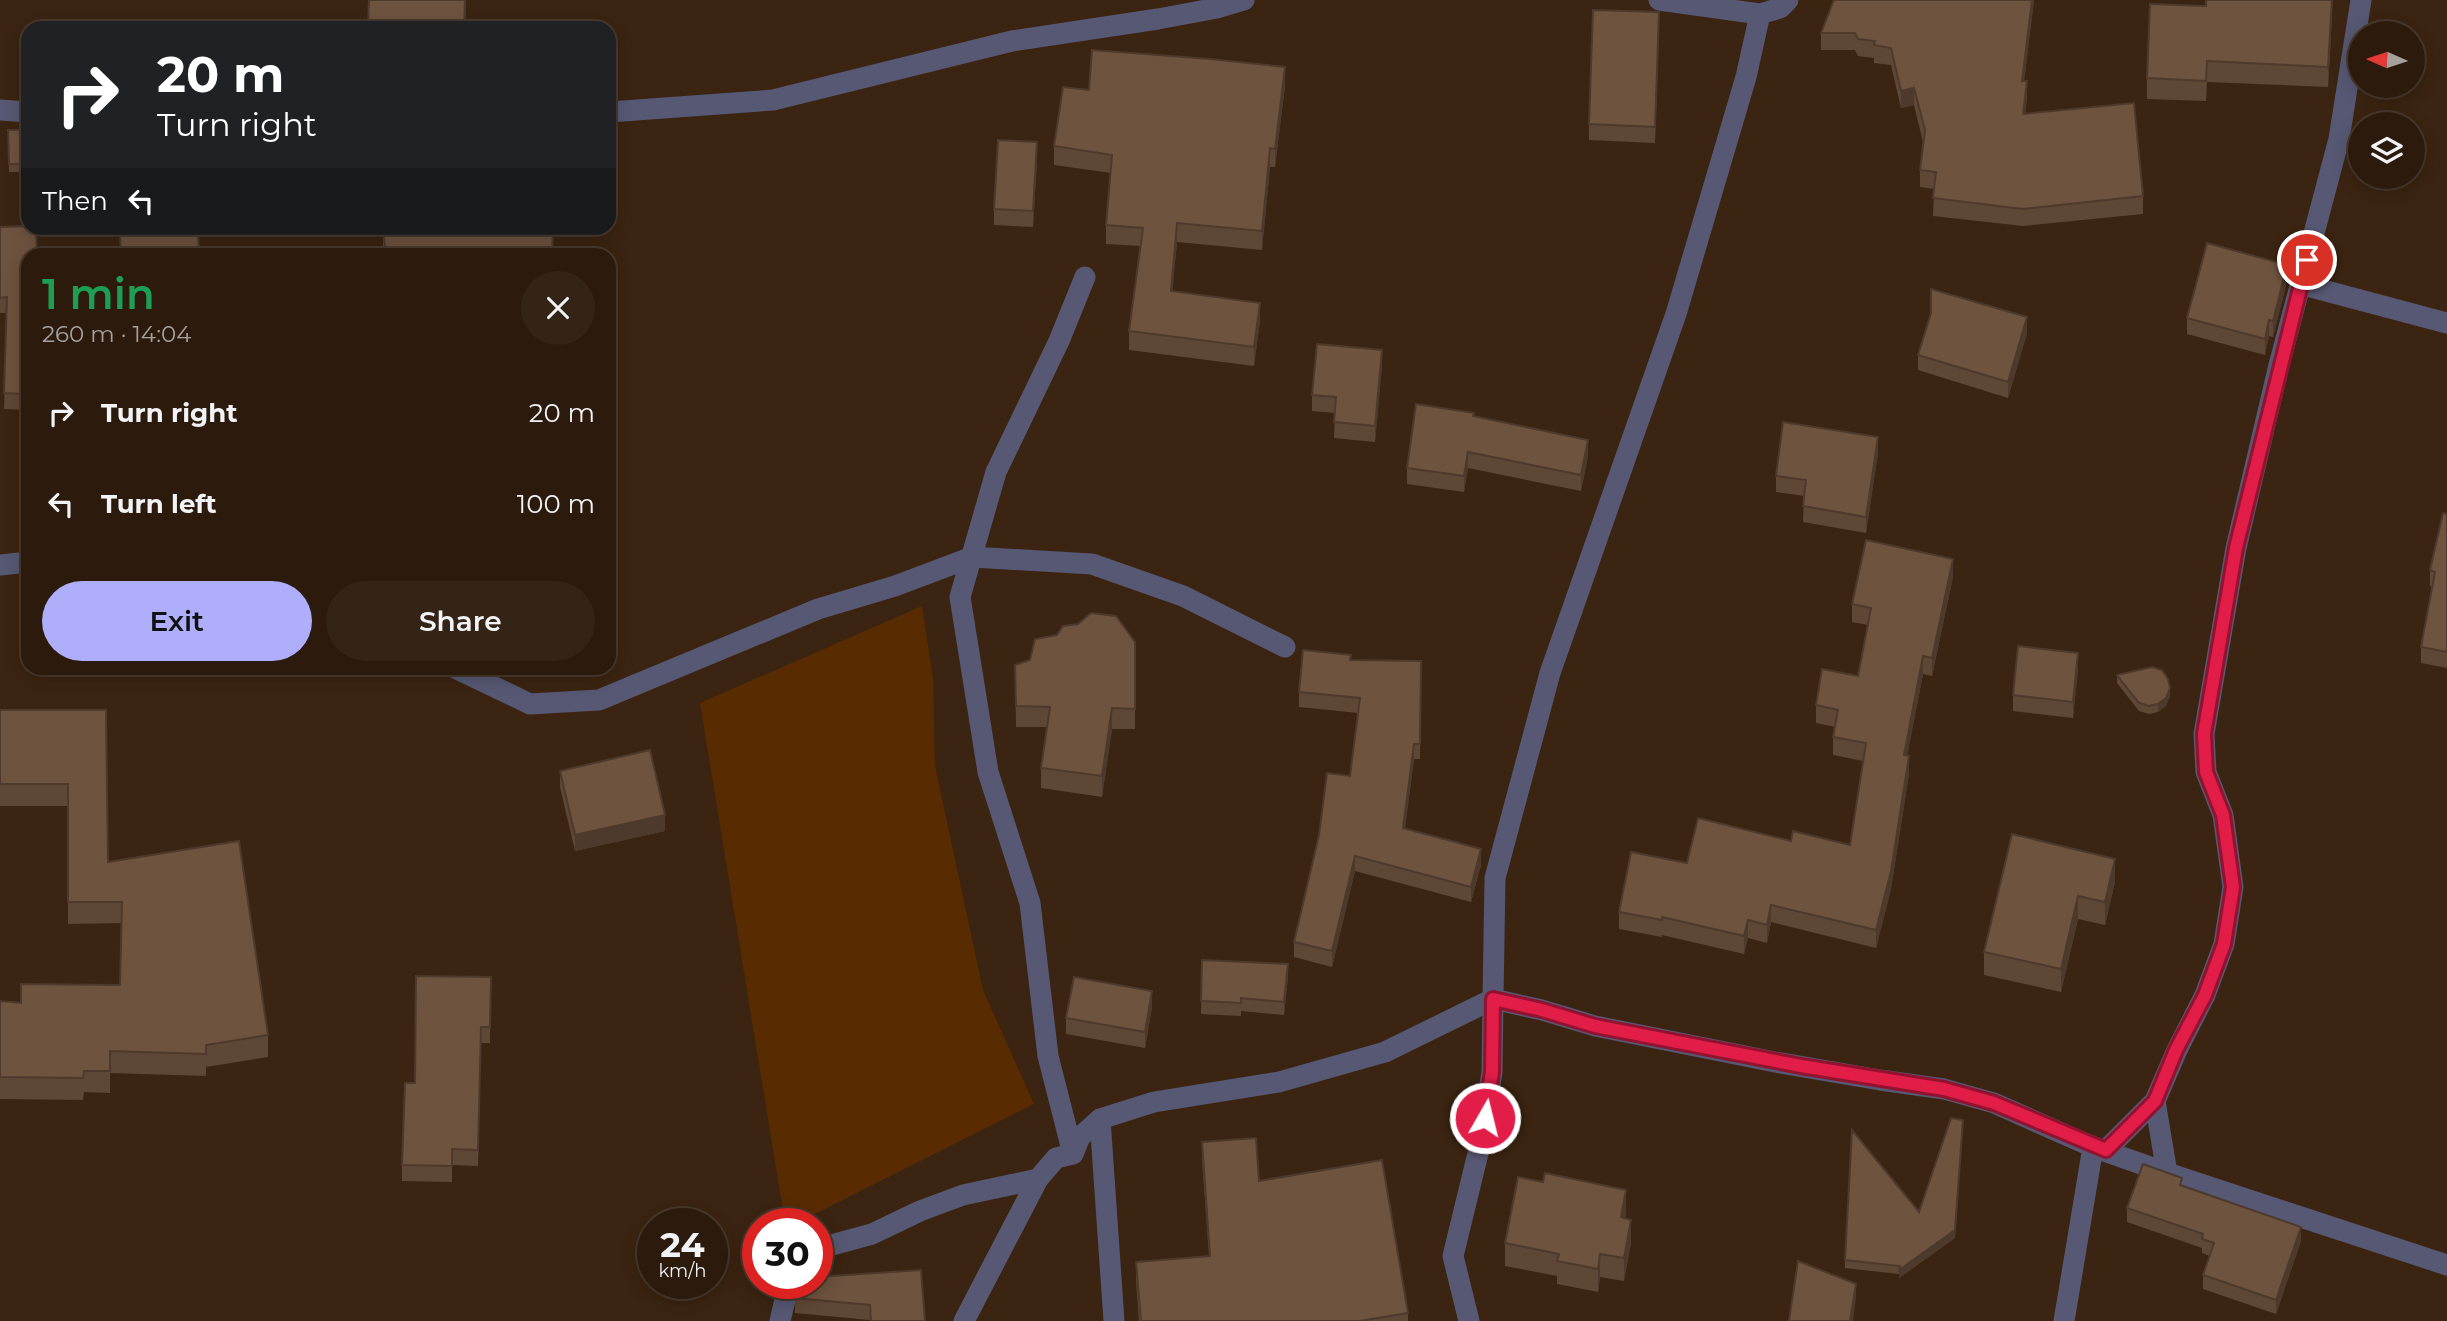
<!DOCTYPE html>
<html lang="en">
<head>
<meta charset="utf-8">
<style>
	:root { --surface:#2c1b0d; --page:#342416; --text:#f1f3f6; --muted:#a6a19d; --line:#48392e; --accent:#aeaefa }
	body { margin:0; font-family:Montserrat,sans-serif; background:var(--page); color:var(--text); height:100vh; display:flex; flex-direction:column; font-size:26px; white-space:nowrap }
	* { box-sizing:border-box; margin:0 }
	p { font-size:23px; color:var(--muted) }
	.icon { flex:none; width:38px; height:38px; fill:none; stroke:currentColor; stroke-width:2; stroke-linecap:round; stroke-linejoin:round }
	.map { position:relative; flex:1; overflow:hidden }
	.drawer { position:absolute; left:21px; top:248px; width:595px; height:427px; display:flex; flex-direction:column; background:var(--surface); border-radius:21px; box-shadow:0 4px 18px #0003,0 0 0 2px var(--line) }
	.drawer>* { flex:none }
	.top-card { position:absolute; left:21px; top:21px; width:595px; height:214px; border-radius:21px; box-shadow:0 4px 18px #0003,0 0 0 2px var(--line); background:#202124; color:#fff; overflow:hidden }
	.needle { width:46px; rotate:273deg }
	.tools { position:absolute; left:2348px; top:21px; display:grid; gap:14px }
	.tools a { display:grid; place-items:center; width:77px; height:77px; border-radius:50%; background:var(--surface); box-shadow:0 4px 18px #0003,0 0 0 2px var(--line); font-size:35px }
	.speed { position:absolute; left:637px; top:1208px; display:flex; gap:14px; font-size:35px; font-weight:700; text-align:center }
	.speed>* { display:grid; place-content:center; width:91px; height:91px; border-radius:50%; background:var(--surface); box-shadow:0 4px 18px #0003,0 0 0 2px var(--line); line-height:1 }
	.speed small { font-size:18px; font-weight:400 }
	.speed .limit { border:10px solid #d22; background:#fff; color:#111 }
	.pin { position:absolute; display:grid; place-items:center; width:60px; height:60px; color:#fff; margin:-30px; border:4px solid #fff; border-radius:50%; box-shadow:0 2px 7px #0007 }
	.me { position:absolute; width:77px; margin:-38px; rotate:8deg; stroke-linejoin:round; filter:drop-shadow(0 0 5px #0008) }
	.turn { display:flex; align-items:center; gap:24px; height:147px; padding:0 21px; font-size:32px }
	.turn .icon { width:91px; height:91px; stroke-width:2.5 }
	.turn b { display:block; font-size:49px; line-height:60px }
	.then { display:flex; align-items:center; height:66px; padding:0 21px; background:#0003; gap:14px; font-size:26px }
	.round { display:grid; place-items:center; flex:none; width:74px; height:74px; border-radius:37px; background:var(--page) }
	.head { display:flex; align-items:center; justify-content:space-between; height:119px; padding:0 21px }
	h1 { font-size:42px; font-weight:600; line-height:52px; color:#1e9e55 }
	.button { display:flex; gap:14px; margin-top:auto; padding:14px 21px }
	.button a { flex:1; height:80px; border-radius:42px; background:var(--accent); color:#111; font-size:28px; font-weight:600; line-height:80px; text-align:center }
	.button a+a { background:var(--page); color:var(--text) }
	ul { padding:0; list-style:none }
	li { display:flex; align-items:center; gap:21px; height:91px; padding:0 21px }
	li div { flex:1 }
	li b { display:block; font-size:26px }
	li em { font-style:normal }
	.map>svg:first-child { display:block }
	.green { fill:#592b00 }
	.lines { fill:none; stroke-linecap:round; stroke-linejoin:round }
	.minor { stroke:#575873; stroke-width:21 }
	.wall { fill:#5f4736 }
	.shaded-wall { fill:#4d3a2c }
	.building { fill:#6e533f; stroke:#4d3a2c; stroke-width:2 }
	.route-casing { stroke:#92132f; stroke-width:18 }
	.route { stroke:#e11d48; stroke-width:12 }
</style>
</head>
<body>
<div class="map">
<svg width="2447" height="1321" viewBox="0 0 2447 1321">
	<rect width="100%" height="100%" fill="#3b2411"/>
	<path class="green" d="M922 606 933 678 935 766 983 990 1034 1104 797 1223H785L700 703Z"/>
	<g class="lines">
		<path class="minor" d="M1659 0 1760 14 1780 8 1788 0
			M1760 14 1746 77 1676 314 1550 673 1495 878 1493 999 1542 1010 1595 1026 1775 1062 1880 1080 1944 1089 1994 1103 2093 1147 2167 1173 2447 1265
			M0 110 28 112
			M609 112 773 100 1012 41 1158 19 1217 8 1244 0
			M2300 284 2447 323
			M0 565 28 562
			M455 668 530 704 599 700 818 609 895 586 972 557 1092 564 1183 596 1285 647
			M2155 1101 2167 1173
			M1100 1119 1114 1321
			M2106 1150 2155 1101 2177 1050 2205 995 2224 944 2233 887 2223 815 2206 772 2204 734 2236 548 2279 365 2339 139 2361 0
			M1073 1154 1048 1056 1030 903 988 772 960 597 996 472 1059 341 1085 277
			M817 1249 872 1234 920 1211 963 1195 1038 1179
			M780 1321 789 1283
			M964 1321 1038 1179 1056 1158 1073 1154 1080 1137 1100 1119 1154 1102 1279 1082 1385 1052 1493 999 1492 1072 1481 1141 1453 1256 1469 1321
			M2064 1321 2093 1147"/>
	</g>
	<path class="wall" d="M369 0H466L465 28H368Z
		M2034 0 2024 81 2027 98 2025 113 2143 196V214L2023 226 1933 216 1934 189 1920 187V170L1923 142 1914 105 1901 108 1891 65 1874 63V58L1858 56 1855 50H1821V33Z
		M2332 17 2328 87 2207 82 2206 101 2147 99V78Z
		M1659 28 1655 143 1589 140V124Z
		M1285 86 1275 167H1270L1262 250 1177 242 1172 291 1260 321 1254 366 1129 350V331L1141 246 1106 244V225L1111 173 1054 165V146L1089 90Z
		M8 130H28V172H9Z
		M1037 158 1033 227 994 225V209Z
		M0 227 28 256V410L4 409 7 313H0Z
		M554 228 384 254 383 249V231Z
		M2287 281 2273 337 2269 336 2265 355 2187 334V318Z
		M2027 333 2008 398 1918 370V355Z
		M1382 366 1375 442 1334 438 1335 413 1312 411V395Z
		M1474 416 1588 456 1581 491 1468 468 1464 492 1407 484V468Z
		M1878 453 1866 533 1803 522 1804 496 1776 492V476Z
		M2447 514V668L2421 663V647L2432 587 2430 586V570Z
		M1953 577 1932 676 1923 674 1907 756 1909 774 1891 889 1876 948 1771 922 1767 943 1748 938 1744 954 1662 935V937L1619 929V912L1687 863 1791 841 1850 845 1863 761 1833 755V737L1835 727 1816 723V705L1858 676 1868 625 1852 622V604Z
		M1057 635 1135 642V729H1112L1102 797 1041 788V768L1047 727H1016L1015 665 1030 660Z
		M1351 660 1421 661 1420 759H1414L1405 828 1481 865 1471 902 1355 871 1332 967 1294 957V942L1350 776 1358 713 1299 707V692Z
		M2078 669 2073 718 2013 711V695Z
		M2117 675 2170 696 2166 706 2158 712 2149 714 2139 711 2117 683Z
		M0 710H106L108 862 268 1035V1057L206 1067V1076L110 1073V1093L84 1092 83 1100 0 1099V1001L21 1003 120 985 122 923 68 924V806H0Z
		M560 771 665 831 575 851 560 787Z
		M2012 834 2115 882 2105 925 2078 919 2061 992 1984 975V952Z
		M1202 960 1288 977 1284 1015 1241 1011V1016L1201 1014Z
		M491 977 490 1043H481L478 1166 452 1165V1182L402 1181V1165L415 1083Z
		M1152 1007 1145 1048 1066 1034V1018Z
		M1963 1128 1955 1238 1899 1278V1274L1845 1268V1260L1919 1212Z
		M1202 1142 1259 1181 1408 1313V1321H1139L1136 1281V1262L1209 1256 1202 1160Z
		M2182 1186 2301 1241 2276 1314 2203 1289V1275L2210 1256 2202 1253V1248L2127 1222V1208Z
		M1626 1213 1625 1218 1631 1243 1624 1281 1600 1277 1598 1292 1557 1284V1276L1505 1266V1243Z
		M799 1283 925 1321H870V1320L795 1313V1298Z"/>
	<path class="shaded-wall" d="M2032 0H2034L2022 98V81Z
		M2332 0V17L2328 87V67Z
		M1659 12V28L1655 143V127Z
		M1285 67V86L1275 167V149Z
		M2027 81V98L2023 131V114Z
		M1914 88V105L1901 108V91Z
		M1037 142V158L1033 227V211Z
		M1270 148V167L1262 250V231Z
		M1177 223V242L1171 309V291Z
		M2287 265V281L2273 337V321Z
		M1260 303V321L1254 366V347Z
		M2027 317V333L2008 398V382Z
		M2269 320V336L2265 355V339Z
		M1382 350V366L1375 442V426Z
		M1878 437V453L1866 533V517Z
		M1588 440V456L1581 491V475Z
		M1468 452V468L1464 492V476Z
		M1953 559V577L1932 676V658Z
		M2078 653V669L2073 718V702Z
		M1923 656V674L1904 773V755Z
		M2170 688V696L2166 706 2158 712V704Z
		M1112 708V729L1102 797V776Z
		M1414 744V759L1403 843V828Z
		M1909 756V774L1891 889 1876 948V930Z
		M665 815V831L575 851V835Z
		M1481 849V865L1471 902V887Z
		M1355 856V871L1332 967V951Z
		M2115 859V882L2105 925V902Z
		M2078 896V919L2061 992V969Z
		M1771 905V922L1767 943V925Z
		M1748 920V938L1744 954V936Z
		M1288 964V977L1284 1015V1002Z
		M1152 991V1007L1145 1048V1032Z
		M1963 1120 1955 1238 1899 1278V1270Z
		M1626 1190V1213L1621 1240V1217Z
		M1631 1220V1243L1624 1281V1258Z
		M2301 1227V1241L2276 1314V1300Z
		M1600 1254V1277L1598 1292V1269Z
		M1856 1284V1298L1853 1321H1850Z"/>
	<path class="building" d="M369 0H465L464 28 368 24Z
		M1834 0H2032L2022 81H2027L2023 114 2134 103 2143 196 2023 209 1933 198 1936 172 1920 170 1925 130 1914 88 1901 91 1891 48 1874 45 1875 41 1858 39 1855 33H1821Z
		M2206 0H2332L2328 67 2207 61 2206 81 2147 78 2150 4 2206 6Z
		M1593 10 1659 12 1655 127 1589 124Z
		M1092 50 1210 59 1285 67 1275 149 1270 148 1262 231 1177 223 1171 291 1260 303 1254 347 1129 331 1143 228 1106 225 1112 155 1054 146 1063 87 1089 90Z
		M8 130H28V164H9Z
		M998 140 1037 142 1033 211 994 209Z
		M28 226V228H36L37 256H28V394L4 393 7 297 0 298V227Z
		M409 228H553L552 256H370L386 253 383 231Z
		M198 232 199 256H121L120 236Z
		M2207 243 2287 265 2273 321 2269 320 2265 339 2187 318Z
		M1931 289 2027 317 2008 382 1918 355 1931 313Z
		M1317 344 1382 350 1375 426 1334 422 1336 397 1312 395Z
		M1416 404 1474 413 1473 416 1588 440 1581 475 1468 452 1464 476 1407 468Z
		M1783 422 1878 437 1866 517 1803 506 1806 480 1776 476Z
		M2443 513 2447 514V652L2421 647 2435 572 2430 570Z
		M1866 540 1953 559 1932 658 1923 656 1904 755 1909 756 1891 871 1876 930 1771 905 1767 925 1748 920 1744 936 1662 917V920L1619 912 1631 852 1687 863 1698 818 1791 841 1793 831 1850 845 1866 743 1833 737 1838 710 1816 705 1822 669 1858 676 1871 608 1852 604Z
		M1091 613 1116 616 1135 642V709L1112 708 1102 776 1041 768 1050 707 1016 706 1015 665 1030 660 1035 639 1057 635 1063 626 1078 624Z
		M2018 646 2078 653 2073 702 2013 695Z
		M1303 650 1351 655 1350 660 1421 661 1420 744H1414L1403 828 1481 849 1471 887 1355 856 1332 951 1294 942 1319 835 1327 773 1350 776 1360 698 1299 692Z
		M2152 667 2162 670 2168 679 2170 688 2166 698 2158 704 2149 706 2139 703 2117 675Z
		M0 710H106L108 862 239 841 268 1035 206 1045V1054L110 1051V1071H84L83 1078 0 1077V1001L21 1003V984L120 985 122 902H68V784H0Z
		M650 750 665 815 575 835 560 771Z
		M2012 834 2115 859 2105 902 2078 896 2061 969 1984 952Z
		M1202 960 1288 964 1284 1002 1241 998V1003L1201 1001Z
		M416 976 491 977 490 1027H481L478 1150 452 1149V1166L402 1165 405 1083H415Z
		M1074 977 1152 991 1145 1032 1066 1018Z
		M1951 1118 1963 1120 1955 1230 1899 1270 1900 1266 1845 1260 1852 1130 1919 1212Z
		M1256 1138 1259 1181 1382 1160 1408 1313 1360 1321H1141L1136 1262 1210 1256 1202 1142Z
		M2143 1164 2182 1178 2180 1185 2301 1227 2276 1300 2203 1275 2214 1243 2202 1239 2203 1234 2127 1208Z
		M1545 1173 1626 1190 1621 1217 1631 1220 1624 1258 1600 1254 1598 1269 1557 1261 1559 1254 1505 1243 1518 1177 1543 1182Z
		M1798 1261 1856 1284 1850 1321H1789Z
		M921 1270 925 1321H871L870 1305 795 1298 799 1283H817V1277Z"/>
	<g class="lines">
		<defs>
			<path id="route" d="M1485 1118 1492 1072 1493 999 1542 1010 1595 1026 1801 1066 1944 1089 1994 1103 2106 1150 2155 1101 2176 1050 2205 995 2224 944 2233 887 2223 815 2206 772 2204 734 2236 548 2307 260"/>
		</defs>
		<use href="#route" class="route-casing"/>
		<use href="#route" class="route"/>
	</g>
</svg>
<div class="tools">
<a><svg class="needle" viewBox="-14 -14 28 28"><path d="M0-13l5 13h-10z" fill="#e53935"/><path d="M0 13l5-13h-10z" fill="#a6a19d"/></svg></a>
<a><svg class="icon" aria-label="layers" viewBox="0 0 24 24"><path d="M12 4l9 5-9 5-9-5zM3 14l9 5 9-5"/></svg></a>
</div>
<div class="speed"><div>24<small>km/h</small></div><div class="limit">30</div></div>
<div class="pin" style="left:2307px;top:260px;background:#d93025"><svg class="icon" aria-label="arrive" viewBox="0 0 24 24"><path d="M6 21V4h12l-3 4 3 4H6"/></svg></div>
<svg class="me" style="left:1485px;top:1118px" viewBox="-20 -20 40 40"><circle r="17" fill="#e11d48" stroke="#fff" stroke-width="3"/><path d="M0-11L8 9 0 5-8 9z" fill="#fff"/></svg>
<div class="top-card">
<div class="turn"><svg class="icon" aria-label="right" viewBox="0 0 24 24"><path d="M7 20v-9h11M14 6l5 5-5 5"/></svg><div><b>20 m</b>Turn right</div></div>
<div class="then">Then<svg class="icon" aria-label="left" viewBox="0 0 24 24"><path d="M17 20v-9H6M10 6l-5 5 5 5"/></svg></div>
</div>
<section class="drawer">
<div class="head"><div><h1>1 min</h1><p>260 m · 14:04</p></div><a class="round"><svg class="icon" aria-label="close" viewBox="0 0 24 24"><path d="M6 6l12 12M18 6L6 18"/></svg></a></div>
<ul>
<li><svg class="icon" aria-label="right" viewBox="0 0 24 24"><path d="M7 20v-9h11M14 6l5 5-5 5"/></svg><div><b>Turn right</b></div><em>20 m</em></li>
<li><svg class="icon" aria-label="left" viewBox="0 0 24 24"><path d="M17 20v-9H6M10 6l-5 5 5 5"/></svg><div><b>Turn left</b></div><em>100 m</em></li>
</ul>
<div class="button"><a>Exit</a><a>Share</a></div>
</section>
</div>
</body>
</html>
